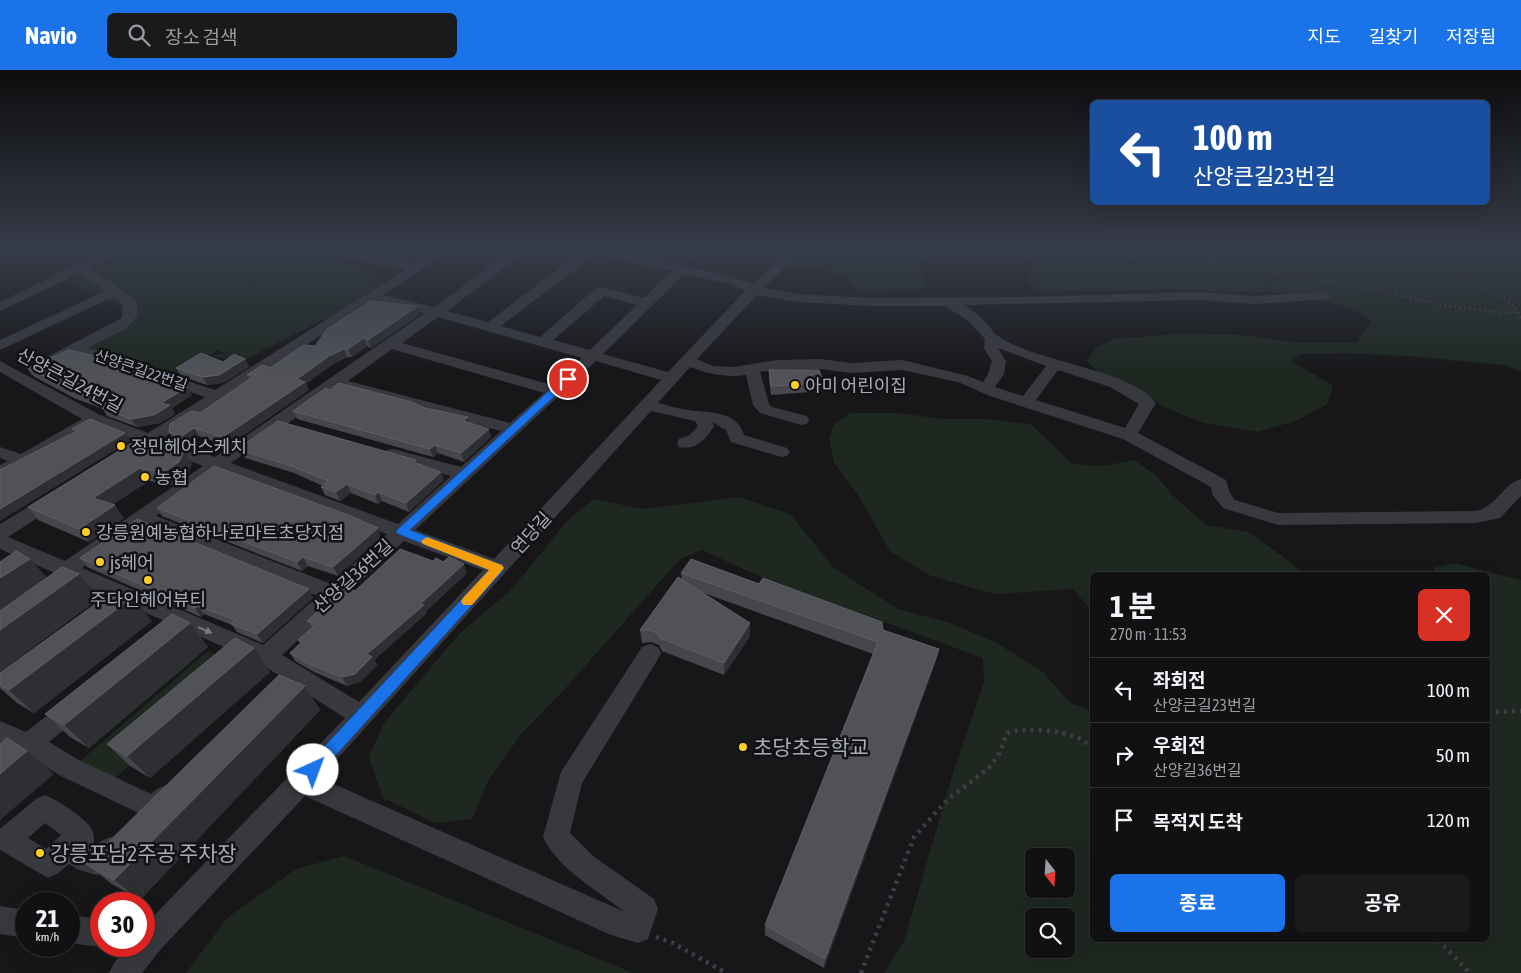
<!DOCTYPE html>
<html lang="ko">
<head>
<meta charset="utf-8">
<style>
	:root { --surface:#111113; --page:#1a1a1c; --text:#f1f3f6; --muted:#9c9da0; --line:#303133; --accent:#1a73e8 }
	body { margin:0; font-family:"Asap Condensed","Noto Sans KR",sans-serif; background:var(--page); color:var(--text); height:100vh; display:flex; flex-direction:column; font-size:19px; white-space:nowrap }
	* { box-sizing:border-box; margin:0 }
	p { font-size:16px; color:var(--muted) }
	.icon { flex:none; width:28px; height:28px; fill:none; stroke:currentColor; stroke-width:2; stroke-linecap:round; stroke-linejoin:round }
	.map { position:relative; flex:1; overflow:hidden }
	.sheet { position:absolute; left:1090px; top:502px; width:400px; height:370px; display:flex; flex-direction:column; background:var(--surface); border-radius:8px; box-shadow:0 5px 20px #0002,0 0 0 1px var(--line) }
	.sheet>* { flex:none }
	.banner { position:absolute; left:1090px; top:30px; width:400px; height:105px; border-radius:8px; box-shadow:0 5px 20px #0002,0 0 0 1px var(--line); background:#1a4fa0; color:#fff; overflow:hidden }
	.needle { width:32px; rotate:163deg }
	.fabs { position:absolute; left:1025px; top:778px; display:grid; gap:10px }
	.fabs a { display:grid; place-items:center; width:50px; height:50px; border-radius:8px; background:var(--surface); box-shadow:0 5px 20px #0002,0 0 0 1px var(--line); font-size:25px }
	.speed { position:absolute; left:15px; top:822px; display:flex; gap:10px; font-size:25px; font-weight:700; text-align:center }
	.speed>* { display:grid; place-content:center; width:65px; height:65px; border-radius:50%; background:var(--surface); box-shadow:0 5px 20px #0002,0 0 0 1px var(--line); line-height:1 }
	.speed small { font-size:12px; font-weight:400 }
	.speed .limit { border:8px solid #d22; background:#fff; color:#111 }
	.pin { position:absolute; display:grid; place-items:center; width:42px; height:42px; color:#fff; margin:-21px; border:2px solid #fff; border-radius:50%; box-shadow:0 1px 5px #0007 }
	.me { position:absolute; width:55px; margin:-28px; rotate:43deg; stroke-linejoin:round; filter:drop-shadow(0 0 4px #0008) }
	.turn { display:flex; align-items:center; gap:18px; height:105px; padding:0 20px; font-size:22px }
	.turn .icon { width:65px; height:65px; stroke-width:2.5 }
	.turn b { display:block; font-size:35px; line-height:42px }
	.round { display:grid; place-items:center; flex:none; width:52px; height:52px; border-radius:8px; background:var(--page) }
	.summary { display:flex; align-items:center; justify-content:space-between; height:85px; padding:0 20px }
	h1 { font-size:30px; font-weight:700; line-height:38px }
	.button { display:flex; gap:10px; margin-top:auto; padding:10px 20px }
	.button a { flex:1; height:58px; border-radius:8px; background:var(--accent); color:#fff; font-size:20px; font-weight:700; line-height:58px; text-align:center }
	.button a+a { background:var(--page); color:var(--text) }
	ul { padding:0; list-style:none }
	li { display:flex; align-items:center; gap:15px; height:65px; padding:0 20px; border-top:1px solid var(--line) }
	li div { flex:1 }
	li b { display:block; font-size:19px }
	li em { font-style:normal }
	header { display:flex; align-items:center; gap:30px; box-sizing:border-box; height:70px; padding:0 25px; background:var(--accent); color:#fff }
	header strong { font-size:24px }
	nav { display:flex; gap:28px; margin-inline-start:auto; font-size:18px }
	.search { width:350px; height:45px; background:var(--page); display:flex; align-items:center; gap:12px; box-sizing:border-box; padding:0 18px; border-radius:8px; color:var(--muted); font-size:19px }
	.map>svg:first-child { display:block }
	.green { fill:#1e2821; fill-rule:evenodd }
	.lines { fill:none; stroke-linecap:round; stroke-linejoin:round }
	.path-far1 { stroke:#3e3f46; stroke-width:2.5; stroke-dasharray:2 3; stroke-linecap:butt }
	.path { stroke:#3e3f46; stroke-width:4.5; stroke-dasharray:3 5; stroke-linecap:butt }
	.minor { fill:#38383f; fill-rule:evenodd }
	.wall { fill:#45474c }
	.shaded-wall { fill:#2e2f33 }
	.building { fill:#505258; stroke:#5e6067 }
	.oneway { fill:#767883 }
	.route { fill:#1a73e8; stroke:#114b97 }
	.slow { fill:#f59e0b }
	.poi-dot { fill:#ffce29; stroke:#121214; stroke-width:2 }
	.labels { text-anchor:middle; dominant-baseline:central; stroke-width:5; stroke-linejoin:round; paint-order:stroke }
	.far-street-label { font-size:15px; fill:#a8acba; stroke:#121214 }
	.street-label { font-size:18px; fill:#a8acba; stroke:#121214 }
	.poi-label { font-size:18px; fill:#a8acba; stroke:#121214; text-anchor:start }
	.near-poi-label { font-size:21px; fill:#a8acba; stroke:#121214; text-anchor:start }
</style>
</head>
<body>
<header>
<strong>Navio</strong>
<div class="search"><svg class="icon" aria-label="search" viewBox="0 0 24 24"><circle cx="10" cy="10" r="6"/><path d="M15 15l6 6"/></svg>장소 검색</div>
<nav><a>지도</a><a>길찾기</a><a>저장됨</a></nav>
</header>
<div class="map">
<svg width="1521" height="903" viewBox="0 0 1521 903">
	<rect width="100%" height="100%" fill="#171719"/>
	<path class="green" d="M136 178H285L373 198 380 213 344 239 270 277 260 279 265 280 242 292 212 286 233 282 222 283 218 280 177 305 82 277 122 252 123 237 65 212Z
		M620 178H715L681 194Z
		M787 178H1521V301L1504 295 1408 286 1345 283 1300 284 1292 291 1333 316 1327 334 1298 350 1258 362 1204 353 1164 337 1129 313 1099 303 1087 291 1096 278 1114 269 1175 264 1241 265 1292 272 1357 273 1372 251 1357 240 1289 223 1180 220 1038 221 1027 211 1033 196 1023 185 989 180H949L932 186 920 195 926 218 883 221H857L844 205 822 199H777L768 191Z
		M851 343H897L944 349H984L1031 354 1072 394 1104 396 1134 390 1155 404 1171 424 1206 455 1248 462 1288 490 1306 505H1092V541L1073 519 995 524 931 506 890 481 858 425 834 393 829 369 834 354Z
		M739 427 790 444 834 498 898 539 950 553 995 572 1043 602 1070 633 1092 641V870H1488V505H1431L1434 498 1454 493 1521 510V903H884L904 871 953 703 984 612 983 588 759 506 702 480 680 489 562 622 522 663 489 709 472 749 435 753 383 728 369 687 384 653 459 564 510 521 568 450 594 429 642 439ZM1034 786H1066V819H1034ZM1034 846H1066V879H1034Z
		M208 581 240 597 112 711 79 692Z
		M344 786 633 903H186L228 847 296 799Z"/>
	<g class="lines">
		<path class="path-far1" d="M674 178V187
			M1105 178 1131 187 1206 191 1272 204 1306 207 1350 215 1450 236 1500 243 1516 242
			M1430 178C1449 203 1481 216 1508 231L1514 236 1521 248"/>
		<path class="path" d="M1488 642 1521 641
			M656 867 673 873 726 903
			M1438 870 1470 903
			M861 903 914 767 947 730 989 698 999 684 1007 663C1023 657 1060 660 1076 667 1082 669 1087 674 1092 678"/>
		<path class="minor" d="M111 178H127L90 198 135 230 137 233V246L127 258 88 278 215 320 406 199 306 182 300 178H327L416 193 440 178H454L383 225 434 237 516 178H530L447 241 488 252 582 181 578 178H600L734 207 753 214 791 178H804L764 218 797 224 872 228 1018 227 1200 222 1254 226 1323 222 1328 223 1330 226 1328 229 1254 234 1200 230 964 235C973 241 981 247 988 255 991 258 994 264 998 266 1035 292 1132 299 1156 333L1138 363 1226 410 1230 423 1235 430 1278 443 1476 441C1498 435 1503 414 1521 409V426L1500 448 1476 453 1278 455 1223 438 1212 424 1211 417 1123 369 990 326 958 312 902 300 851 303 821 299 777 300 760 302 769 334 772 337 807 346 809 350 807 354 801 355 760 343 753 335 746 305C726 308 709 304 690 297L658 333C668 335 678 339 688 340 709 343 737 340 744 365L787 378 790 382 787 386 781 387 731 372 726 360 712 352 714 356C706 369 696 381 679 377L677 373 679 369 690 365 698 356 695 351 651 341 320 708 625 842C599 822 556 797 543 767L561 702 642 577 650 574 658 577 661 583 658 589 582 713 570 763 593 786 654 829 658 839 648 869 638 873 611 865 305 726 160 880 142 903H109L114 893 127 876H144V856L345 648 258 592 0 479V454L47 426 53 424 59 426 62 430 59 434 8 467 65 491 203 396 151 376 142 379 136 378 134 374 136 370 95 355 6 407 0 409V395L8 391 0 388V377L21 384 82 349 0 302V291L100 345 148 363 205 327 76 284 55 294H45L43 291 45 288 122 248 123 235 113 227 0 280V270L105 221 80 203 0 241V232ZM595 184 672 201 644 228 601 217 596 218 540 267 501 256ZM684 204 730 214 746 220 668 302 603 284ZM757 225 797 232 872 236H945L967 250 985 269 984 279 992 291 988 304 983 312 968 306 902 290 851 293 821 289 777 290 733 297 713 296 697 289ZM604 226 637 235 590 280 553 270ZM374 231 425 243 215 387 163 368ZM438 247 582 288 552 315 402 273ZM998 278 1046 296 1023 326 995 317 1004 304 1006 291ZM392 279 544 323 510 353 348 311ZM596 291 661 310 494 489 415 460ZM1058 300 1110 317 1139 334 1125 358 1036 330ZM338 318 501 361 461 397 393 379 387 380 384 384 387 388 451 406 398 454 231 393ZM219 402 387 464 331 514 156 446ZM143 455 318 526 263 575 82 498ZM404 471 483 500 359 632 282 585Z
			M75 627 83 630 87 637 83 644 49 672 77 689 151 724 157 719 166 715 175 719 179 727C173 738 166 745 154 750L145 746 59 705 31 687 9 705 0 708V682L8 676 0 672V651L26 662 67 630Z
			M45 725C56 729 85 748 91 758 95 764 94 771 93 778L101 771 110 767 119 771 123 780 119 789 106 801 97 805 79 800 69 794 57 804 48 808 0 780V759L36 729ZM45 753 61 765 46 779 28 768Z
			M0 836 26 840V868L0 864Z
			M69 845 101 849V876H103L101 877 69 873Z"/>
	</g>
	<path class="wall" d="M418 236 420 244 371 278 367 276 352 287H347L333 294 306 314 309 320 228 376 199 366 187 375 174 370 169 362 200 343 249 309 247 305 270 298 315 276Z
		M99 287 101 290 192 325 172 338 175 344 160 353 137 357 107 346 103 339 74 328 33 306 27 298Z
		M245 289 249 297 223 313 207 315 181 306 176 298Z
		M769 300 824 313 823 321 771 325 769 308Z
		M330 320 425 338 470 353 491 367 464 392 438 383 433 387 297 349 293 341Z
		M143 366 192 394 187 405 172 415 149 411 113 434 124 448 89 472 38 450 28 437Z
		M240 380 416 390 417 394 444 410 409 442 382 431 378 434 351 423 340 431 325 425 321 417 323 416 294 403 245 388Z
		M157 438 381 467 338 506 308 496 302 501 162 446Z
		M80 488 309 519 313 528 263 573 237 562 232 555 204 544 201 547 87 497Z
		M467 503 426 541 427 543 374 590 377 595 360 612 347 616 314 602 295 591 290 583 300 573 298 570 312 558 307 551 335 531 355 521Z
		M681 503 883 560 939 579 936 591 824 898 765 865V855L873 584 701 522 750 553V566L724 605 662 581 659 575 651 572 642 573 640 560 682 510Z
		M152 551 34 643 17 633 0 618V603Z
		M190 553 208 577 89 678 70 667 45 644Z
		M270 602 150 708 130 696 107 674Z
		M305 616 320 640 140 830 112 814 86 794Z"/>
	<path class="shaded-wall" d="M418 236 420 244 371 278 368 270Z
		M364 268 367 276 352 287 348 279Z
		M344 279 347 287 333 294 306 314 309 320 228 376 223 367 297 309 329 286Z
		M245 289 249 297 223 313 207 315 203 307Z
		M188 317 192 325 172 338 175 344 160 353 137 357 131 349 161 333Z
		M468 347 470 356 464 351Z
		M194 358 199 366 187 375 182 366Z
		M489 359 491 367 464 392 461 383Z
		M125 363 130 371 0 451V439Z
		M435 375 438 383 433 387 430 379Z
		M184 381 192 394 187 405 172 415 164 402Z
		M140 398 149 411 103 441 93 428Z
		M441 402 444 410 409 442 406 433Z
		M347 414 351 423 340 431 336 422Z
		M378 422 382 431 378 434 375 425Z
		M115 435 124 448 89 472 79 459Z
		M378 458 381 467 338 506 333 497Z
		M303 487 308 496 302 501 297 492Z
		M30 489 52 513 0 548V508Z
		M464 494 467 503 426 541 427 543 374 590 377 595 360 612 347 616 342 607Z
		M79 504 100 528 0 602V560Z
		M309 519 313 528 263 573 257 564Z
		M133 527 152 551 34 643 9 620Z
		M198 536 204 544 201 547 195 538Z
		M190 553 208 577 89 678 64 655Z
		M750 553V566L724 605V593Z
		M254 578 270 602 150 708 127 686Z
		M939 579 936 591 824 898 825 889Z
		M305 616 320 640 140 830 114 810Z
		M27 681 54 704 0 750V704Z"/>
	<path class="building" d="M371 231 418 236 368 270 364 268 348 279H344L329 286 297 309 305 312 223 367 194 358 182 366 169 362 170 354 191 341 200 343 256 305H247L262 295 270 298 304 275 315 276 327 259Z
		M69 280 99 287 96 289 123 295 188 317 161 333 170 335 154 345 131 349 102 338 107 334 69 319 27 298Z
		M201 283 223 292 234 284 245 289 219 305 203 307 176 298Z
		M769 300H819L824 313 771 316Z
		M339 313 412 332 425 338 468 347 464 351 489 359 461 383 435 375 430 379 293 341 326 318 330 320Z
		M90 349 125 363 0 439V400L77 361 72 359Z
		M278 351 416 390 413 392 441 402 406 433 378 422 375 425 347 414 336 422 321 417 329 411 289 395 240 380V377Z
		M143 366 184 381 179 392 164 402 140 398 93 428 115 435 79 459 28 437Z
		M214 396 351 446 378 458 333 497 303 487 297 492 157 438Z
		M137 449 309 519 257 564 231 554 236 550 198 536 195 538 80 488Z
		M400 479 433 491 436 488 443 492 449 487 464 494 420 534 424 535 367 584 372 587 355 604 342 607 309 594 290 583 302 572 298 570 316 554 307 551 331 529 335 531 350 518 355 521Z
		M16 481 30 489 0 508V492Z
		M691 489 759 514 763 508 882 552 883 560 939 579 825 889 765 855 878 572 681 503Z
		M62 497 79 504 0 560V541Z
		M678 507 750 553 724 593 660 568 657 563 649 560H640Z
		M115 520 133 527 9 620 0 615V603Z
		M172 544 190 553 64 655 45 644Z
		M235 568 254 578 127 686 107 674Z
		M279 605 305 616 114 810 86 794Z
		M7 668 27 681 0 704V674Z"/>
	<defs><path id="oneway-solid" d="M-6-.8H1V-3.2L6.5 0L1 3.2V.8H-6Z" transform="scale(1.25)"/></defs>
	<use class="oneway" href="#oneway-solid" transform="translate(205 560) rotate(23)"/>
	<linearGradient id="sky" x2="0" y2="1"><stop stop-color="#0d0d0e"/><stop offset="0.59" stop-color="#363c49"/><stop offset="1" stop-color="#363c49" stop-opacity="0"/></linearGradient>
	<rect width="1521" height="304" fill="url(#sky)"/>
	<path class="route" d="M568 306 572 309 571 311 410 460 502 495 504 498 502 502 318 705 313 707 307 705 305 700 307 695 489 500 398 464 396 462 398 459 564 307Z"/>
	<path class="slow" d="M427 467 502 495 504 498 472 535H463L461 531 463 528 489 500 423 474 421 471Z"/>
	<g class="poi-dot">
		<circle cx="795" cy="315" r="5"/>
		<circle cx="121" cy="376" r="5"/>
		<circle cx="145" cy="407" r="5"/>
		<circle cx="86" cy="462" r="5"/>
		<circle cx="100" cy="492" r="5"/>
		<circle cx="148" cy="510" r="5"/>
		<circle cx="743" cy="677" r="5"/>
		<circle cx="40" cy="783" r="5"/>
	</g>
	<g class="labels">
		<g class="far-street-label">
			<text transform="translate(141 300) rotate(19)">산양큰길22번길</text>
		</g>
		<g class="street-label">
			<text transform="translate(70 310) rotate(28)">산양큰길24번길</text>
			<text transform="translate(531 463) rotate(-48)">연당길</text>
			<text transform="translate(353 506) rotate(-42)">산양길36번길</text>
		</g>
		<g class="poi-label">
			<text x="805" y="315">아미 어린이집</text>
			<text x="131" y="376">정민헤어스케치</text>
			<text x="155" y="407">농협</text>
			<text x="96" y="462">강릉원예농협하나로마트초당지점</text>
			<text x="110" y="492">js헤어</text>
			<text x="148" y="529" text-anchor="middle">주다인헤어뷰티</text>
		</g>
		<g class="near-poi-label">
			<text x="753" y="677">초당초등학교</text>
			<text x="50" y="783">강릉포남2주공 주차장</text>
		</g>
	</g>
</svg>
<div class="fabs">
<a><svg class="needle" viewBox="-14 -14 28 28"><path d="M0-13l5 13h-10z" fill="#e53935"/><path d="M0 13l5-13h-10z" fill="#9c9da0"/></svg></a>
<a><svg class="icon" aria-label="search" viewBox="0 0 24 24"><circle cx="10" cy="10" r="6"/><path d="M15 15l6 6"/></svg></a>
</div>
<div class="speed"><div>21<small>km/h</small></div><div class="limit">30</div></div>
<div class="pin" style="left:568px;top:309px;background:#d93025"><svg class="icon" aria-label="arrive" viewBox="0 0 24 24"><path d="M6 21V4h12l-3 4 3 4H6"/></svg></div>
<svg class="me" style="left:313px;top:700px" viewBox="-20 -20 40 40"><circle r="19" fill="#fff"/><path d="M0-13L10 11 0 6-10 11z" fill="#1a73e8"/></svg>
<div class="banner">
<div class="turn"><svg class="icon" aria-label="left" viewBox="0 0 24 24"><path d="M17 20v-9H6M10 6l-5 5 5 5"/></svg><div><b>100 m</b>산양큰길23번길</div></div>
</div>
<section class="sheet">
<div class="summary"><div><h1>1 분</h1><p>270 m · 11:53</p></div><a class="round" style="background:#d93025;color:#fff"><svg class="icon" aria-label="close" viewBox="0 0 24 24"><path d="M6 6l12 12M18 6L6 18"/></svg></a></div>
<ul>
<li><svg class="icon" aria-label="left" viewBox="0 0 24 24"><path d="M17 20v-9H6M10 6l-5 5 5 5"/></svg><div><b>좌회전</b><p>산양큰길23번길</p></div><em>100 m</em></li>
<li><svg class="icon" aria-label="right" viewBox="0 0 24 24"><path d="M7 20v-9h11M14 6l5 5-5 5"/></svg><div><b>우회전</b><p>산양길36번길</p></div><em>50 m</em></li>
<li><svg class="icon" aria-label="arrive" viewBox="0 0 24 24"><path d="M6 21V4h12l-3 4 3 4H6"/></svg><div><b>목적지 도착</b></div><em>120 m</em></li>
</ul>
<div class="button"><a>종료</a><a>공유</a></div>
</section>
</div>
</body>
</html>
